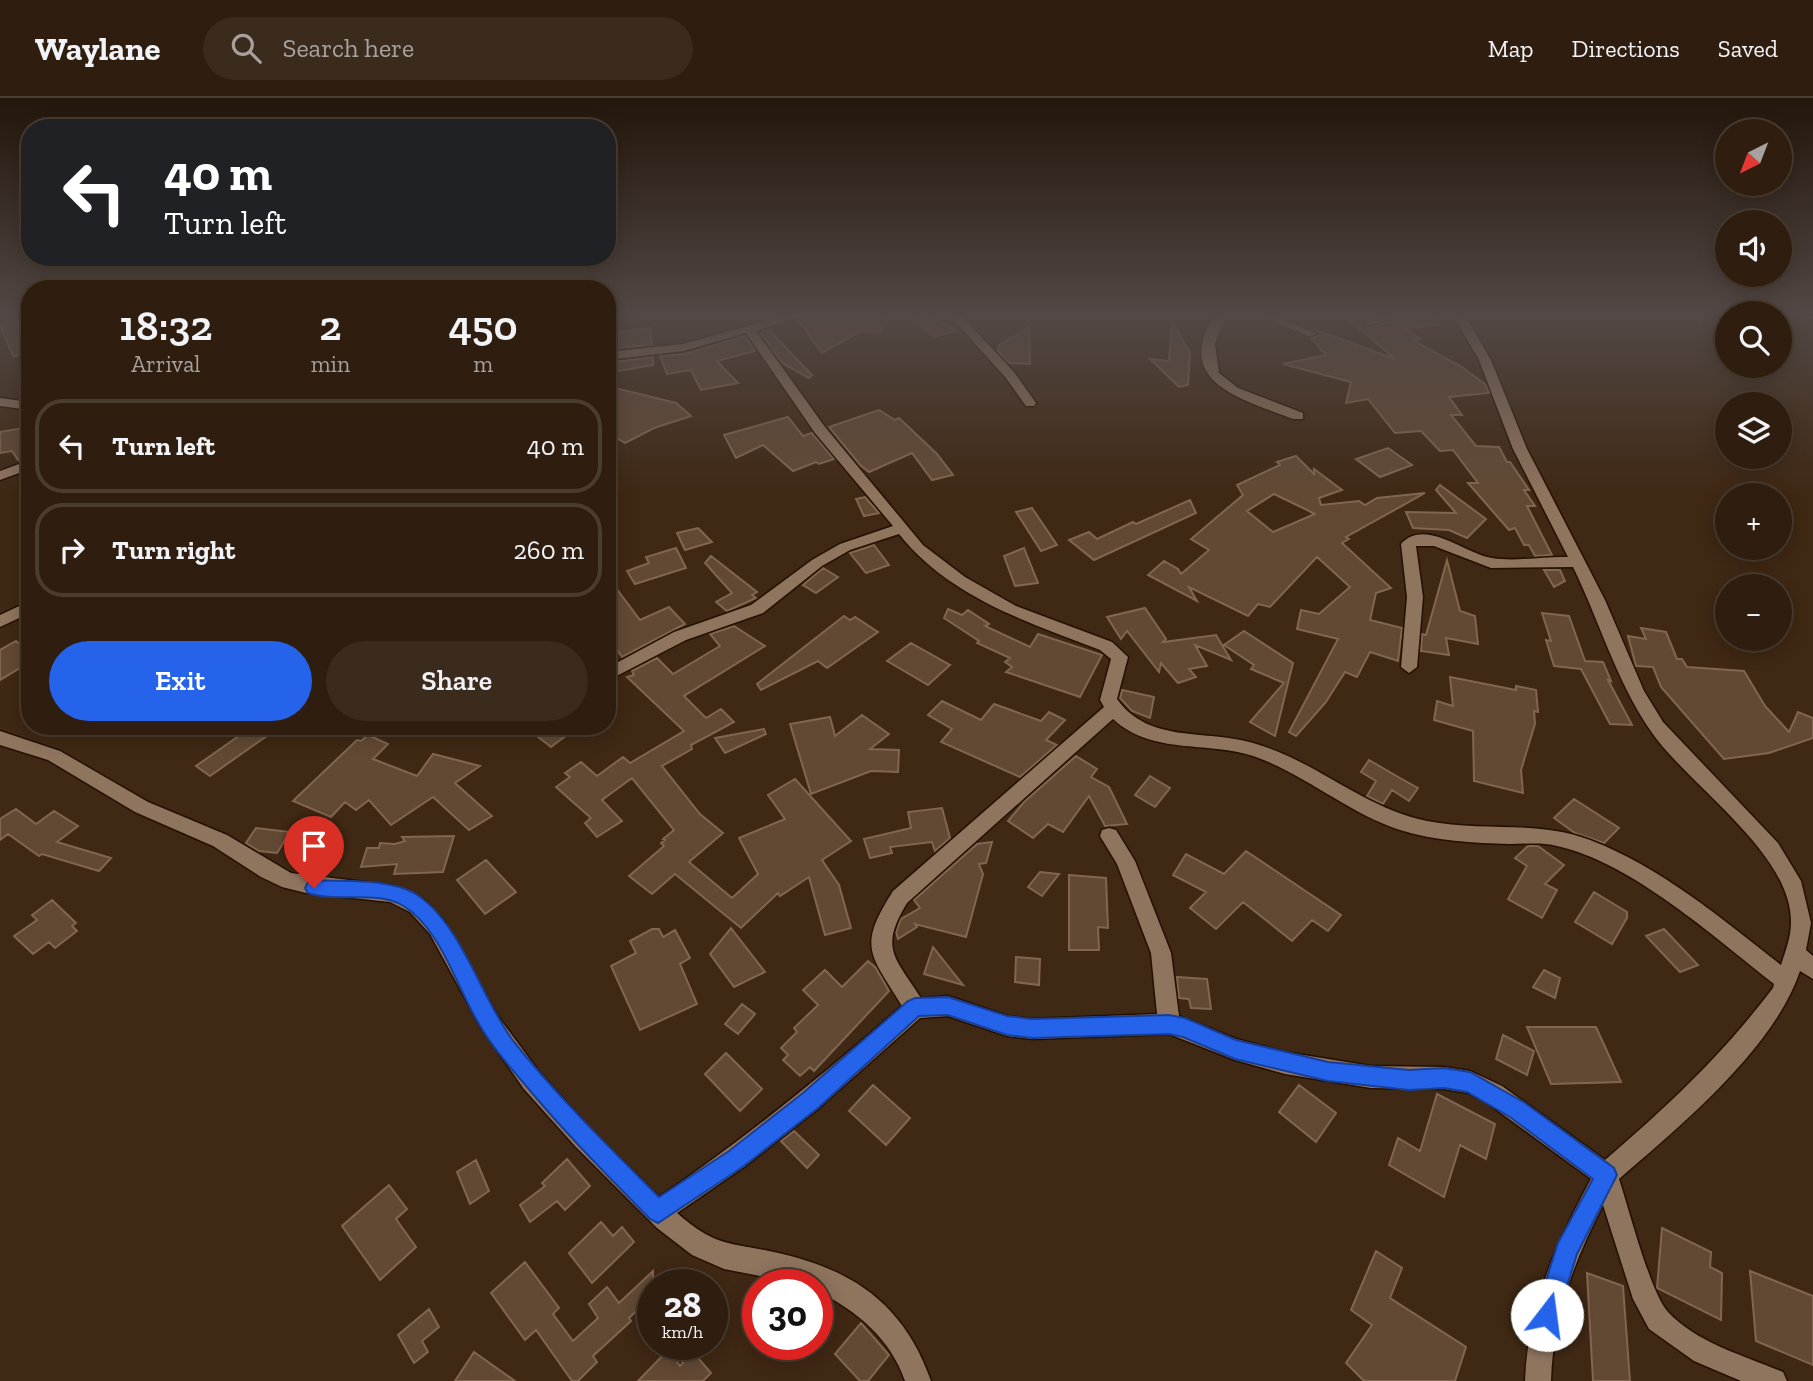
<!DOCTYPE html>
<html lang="en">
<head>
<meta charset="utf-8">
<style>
	:root { --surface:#2f1e0f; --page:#3b2b1d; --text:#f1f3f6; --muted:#a7a29e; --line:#4a3c2f; --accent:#2563eb }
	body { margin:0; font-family:"Zilla Slab",serif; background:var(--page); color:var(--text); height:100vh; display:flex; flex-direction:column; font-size:26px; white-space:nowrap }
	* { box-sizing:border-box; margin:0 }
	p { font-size:23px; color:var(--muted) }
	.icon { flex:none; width:38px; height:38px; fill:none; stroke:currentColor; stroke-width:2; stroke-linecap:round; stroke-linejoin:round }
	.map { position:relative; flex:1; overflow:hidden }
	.side { position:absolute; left:21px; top:182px; width:595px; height:455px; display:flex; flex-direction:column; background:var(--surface); border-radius:28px; box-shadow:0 4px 18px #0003,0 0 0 2px var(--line) }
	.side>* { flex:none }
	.hud { position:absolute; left:21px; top:21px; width:595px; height:147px; border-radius:28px; box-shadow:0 4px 18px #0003,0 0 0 2px var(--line); background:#202124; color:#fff; overflow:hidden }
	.needle { width:46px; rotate:222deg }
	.buttons { position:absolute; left:1715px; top:21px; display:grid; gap:14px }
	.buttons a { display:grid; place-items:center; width:77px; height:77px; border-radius:50%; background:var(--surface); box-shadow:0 4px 18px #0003,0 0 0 2px var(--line); font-size:35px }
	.speed { position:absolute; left:637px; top:1171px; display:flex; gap:14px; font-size:35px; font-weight:700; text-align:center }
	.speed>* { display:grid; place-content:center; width:91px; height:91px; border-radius:50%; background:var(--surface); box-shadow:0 4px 18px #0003,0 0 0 2px var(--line); line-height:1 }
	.speed small { font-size:18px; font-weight:400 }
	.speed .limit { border:10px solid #d22; background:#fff; color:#111 }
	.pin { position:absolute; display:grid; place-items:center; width:60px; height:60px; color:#fff; margin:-72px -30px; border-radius:50% 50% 50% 0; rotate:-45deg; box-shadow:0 0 7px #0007 }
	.pin .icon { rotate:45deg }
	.me { position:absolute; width:77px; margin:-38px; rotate:15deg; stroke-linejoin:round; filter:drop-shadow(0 0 5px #0008) }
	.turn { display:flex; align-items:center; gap:24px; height:147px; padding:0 28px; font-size:32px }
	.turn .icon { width:91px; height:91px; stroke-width:2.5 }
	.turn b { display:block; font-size:49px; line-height:60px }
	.eta { display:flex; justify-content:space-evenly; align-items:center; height:119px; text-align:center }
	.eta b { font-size:42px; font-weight:600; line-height:49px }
	.primary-button { display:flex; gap:14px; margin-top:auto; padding:14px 28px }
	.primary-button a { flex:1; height:80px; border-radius:42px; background:var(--accent); color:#fff; font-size:28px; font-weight:600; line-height:80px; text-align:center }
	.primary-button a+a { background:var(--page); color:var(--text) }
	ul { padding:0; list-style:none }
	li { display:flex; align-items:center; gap:21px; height:94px; margin:0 14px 10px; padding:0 14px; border:4px solid var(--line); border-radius:28px }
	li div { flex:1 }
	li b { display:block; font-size:26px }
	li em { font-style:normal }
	header { display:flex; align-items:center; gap:42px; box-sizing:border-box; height:98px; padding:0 35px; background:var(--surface); border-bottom:2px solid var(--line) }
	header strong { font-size:33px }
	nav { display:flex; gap:38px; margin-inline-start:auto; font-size:24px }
	.search { width:490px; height:63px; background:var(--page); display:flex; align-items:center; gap:18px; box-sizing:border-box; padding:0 24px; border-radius:38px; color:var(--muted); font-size:26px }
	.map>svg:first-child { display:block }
	.building { fill:#624934; stroke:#816650; stroke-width:2; fill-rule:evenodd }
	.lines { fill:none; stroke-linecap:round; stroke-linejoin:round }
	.street-casing { stroke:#251000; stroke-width:3 }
	.street { fill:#8f745e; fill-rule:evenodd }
	.route { fill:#2563eb; stroke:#184099; stroke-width:2 }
</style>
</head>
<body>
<header>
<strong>Waylane</strong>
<div class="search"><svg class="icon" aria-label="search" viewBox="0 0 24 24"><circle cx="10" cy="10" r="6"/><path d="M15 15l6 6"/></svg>Search here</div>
<nav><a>Map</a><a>Directions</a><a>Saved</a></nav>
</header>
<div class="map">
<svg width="1813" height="1283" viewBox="0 0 1813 1283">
	<rect width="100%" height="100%" fill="#3f2814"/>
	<path class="building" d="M808 217H889L880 235 861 233 822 255 798 222Z
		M909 217H926L957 233 934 239Z
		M1344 217H1377L1361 223 1362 226 1370 230 1408 217H1439L1440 226 1406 231 1420 241 1414 243 1462 269 1486 287 1489 295 1449 299 1462 317H1451L1476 348 1499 349 1507 364H1510L1529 392H1524L1535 408H1527L1552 457 1535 458 1529 447H1524L1515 430 1509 432 1468 385H1478L1453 352 1440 353 1421 333 1395 335 1368 301 1346 305 1351 284 1283 266 1326 257 1311 240 1320 237 1316 232 1395 261Z
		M20 221 30 235V256L13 258 0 227Z
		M1172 223 1190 255 1188 287 1179 289 1150 261 1169 263Z
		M1029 229 1030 266 1009 265 998 253 999 247Z
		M650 230 652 247 607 251V235Z
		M769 232 812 277 809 280 782 265 760 234Z
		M745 238 755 253 717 263 738 285 701 292 691 272 667 276 660 258 685 256Z
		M653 259V267L607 275V265Z
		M607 288 676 305 691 318 654 330 625 345 607 334Z
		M879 312 895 322 899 320 937 356 953 377 932 382 912 355 869 374 860 367 829 329Z
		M788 319 803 338 812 335 834 361 819 366 816 364 793 373 763 347 736 360 724 337Z
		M30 329V358L18 362 12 353 0 355V334Z
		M1388 350 1412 367 1380 379 1356 361Z
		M1296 358 1314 376V371L1342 392 1319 400 1321 407 1359 403 1365 407 1377 400 1425 395 1346 439 1349 441 1342 445 1391 490 1376 495 1370 522 1402 530 1398 563 1370 554 1357 579 1345 574 1326 604 1296 638 1289 634 1338 541 1297 531 1301 512 1319 516 1350 489 1317 459 1270 509 1258 506 1248 518 1189 489 1197 503 1148 477 1164 463 1178 471 1181 476 1209 452 1191 441 1243 397 1237 387 1280 367 1277 364ZM1274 396 1301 409 1315 416 1273 434 1247 413Z
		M1440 387 1486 421 1467 440 1449 432 1413 430 1406 414 1456 415 1436 392Z
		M865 399 879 415 864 418 856 401Z
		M1190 402 1196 415 1094 462 1069 442 1089 434 1097 441 1133 424 1136 426Z
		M1032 410 1057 447 1041 453 1016 414Z
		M698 430 712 444 685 452 677 435Z
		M874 447 889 467 866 475 850 455Z
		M676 450 686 470 635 486 627 473 649 465 646 459Z
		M1024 450 1038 485 1015 488 1004 458Z
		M711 458 757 494 752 497 756 500 727 513 716 504 732 495 705 465Z
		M1447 462 1460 513 1475 518 1478 546 1446 540 1449 557 1421 553 1422 536 1426 537Z
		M823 470 838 479 816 495 803 487Z
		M1544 472H1560L1565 483 1554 489Z
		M607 478 640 522 669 509 685 526 622 559 607 537Z
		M1145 510 1166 541 1163 544 1216 537 1231 562 1195 547 1207 568 1189 571 1196 579 1178 585 1161 565 1159 574 1127 533 1121 541 1107 519Z
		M948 511 962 517 968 512 989 526 985 528 1030 549 1038 536 1102 557 1080 599 1006 574 1012 569 1005 564 1010 560 977 545 979 543 944 520Z
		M1542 515 1569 518 1585 563 1603 564 1611 583 1608 582 1632 627 1610 626 1581 571 1554 568 1546 542 1551 543Z
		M844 518 850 522 855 519 878 534 827 570 818 563 761 592 757 586Z
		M734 528 765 548 684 598 706 620 721 611 734 624 691 647 692 651 662 668 700 716 723 735 689 764 732 800 758 776 739 740 785 721 768 697 795 681 851 743 822 762 839 787 851 830 825 837 809 779 780 798 778 795 741 830 675 776 652 796 629 778 664 748 661 745 665 742 663 741 674 732 632 680 602 702 622 723 597 739 585 725 591 720 556 689 570 679 565 675 581 664 597 678 623 659 630 665 684 633 627 579 634 577 632 573 657 560 673 576 720 548 710 536Z
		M1641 530 1666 534 1677 561H1682L1687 569 1744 573 1765 608 1789 634 1798 614 1813 620V640L1769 655 1724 661 1661 589 1653 569 1636 568 1628 538 1646 541Z
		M1244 533 1293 565 1275 638 1250 624 1284 585 1251 571 1254 567 1224 547Z
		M16 543 30 554V564L0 582V552Z
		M911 545 950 567 928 587 887 563Z
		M1450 579 1516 592V588L1536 592 1538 614 1534 613 1535 626 1521 672 1523 695 1474 683 1473 633 1434 622 1437 603 1453 608Z
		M1122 592 1154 599 1150 620 1132 613 1120 600Z
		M942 603 981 622 994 606 1041 623 1049 614 1065 622 1046 642 1057 647 1020 679 941 644 952 631 928 617Z
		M862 617 889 636 870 651 899 652 898 674 871 673 811 696 790 626 830 619 835 638Z
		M253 628H281L210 678 196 668Z
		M553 628H579L551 649 537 638Z
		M764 631 766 636 725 655 715 640Z
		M368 637 388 646 373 661 417 678 433 656 480 668 455 685 492 718 469 732 433 699 391 727 369 702 356 712 345 704 331 719 293 703 357 642 361 643Z
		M1076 658 1097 671 1091 679 1109 689 1127 726 1105 728 1089 698 1063 734 1048 726 1033 740 1008 723 1024 704Z
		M1369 662 1400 680 1418 690 1409 703 1392 692 1383 706 1367 698 1376 683 1361 674Z
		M1150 678 1170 690 1155 709 1135 697Z
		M1574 701 1619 730 1604 745 1575 735 1554 720Z
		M942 710 950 740 935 753 932 744 890 749 892 755 870 760 864 741 911 730 908 714Z
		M16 711 36 726 54 713 78 728 57 744 111 760 99 773 42 756 39 758 8 736 0 742V721Z
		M256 730 290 734 277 755 259 753 246 745Z
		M454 738 443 774 394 776 397 766 361 769 367 750H379L380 745 395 746 405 743 402 739Z
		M992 744 986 765 979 766 983 776 966 839 915 826 917 829 898 841 896 834 901 821 920 810 914 802 977 746Z
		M1528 748H1538L1564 767 1545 786 1557 792 1542 820 1508 801 1527 768 1515 760Z
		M1246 753 1341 817 1328 833 1312 822 1292 843 1243 804 1216 831 1190 810 1206 794 1173 777 1186 756 1224 776Z
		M486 762 516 794 485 816 457 782Z
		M1040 774 1059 776 1042 798 1028 789Z
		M1069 777 1106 780 1108 830 1098 829 1099 852H1069Z
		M1594 794 1627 814V820L1612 846 1575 824Z
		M52 802 76 825 72 828 77 833 55 850 49 844 33 856 14 838 37 822 32 817Z
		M731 830 765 874 734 889 710 856Z
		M652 831H659L663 839 675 832 690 860 680 866 697 906 640 932 611 868 636 855 630 843Z
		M1664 831 1698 867 1680 874 1646 838Z
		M933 849 963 887 924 876Z
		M1016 859 1040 861 1039 887 1015 884Z
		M868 863 876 870 889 893 814 973 810 969 800 978 783 962 788 957 781 950 797 934 794 930 818 907 803 892 825 872 842 889Z
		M1544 872 1560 880 1555 900 1533 889Z
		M1177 879 1207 881 1211 911 1191 910 1189 901 1179 900Z
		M742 906 755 916 738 936 725 926Z
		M1527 929H1596L1621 984 1551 986Z
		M1503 937 1534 953 1527 977 1496 961Z
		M726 955 762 991 740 1013 705 976Z
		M873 987 910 1020 886 1047 849 1013Z
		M1299 987 1336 1015 1316 1044 1279 1014Z
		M1437 996 1495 1026 1486 1061 1460 1047 1444 1099 1389 1067 1398 1040 1420 1053Z
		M794 1033 819 1057 807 1070 781 1043Z
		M567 1061 590 1088 565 1112 557 1103 530 1124 520 1107 545 1088 542 1085Z
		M476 1062 489 1093 470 1106 457 1074Z
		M389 1087 407 1111 396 1121 416 1149 380 1182 342 1128Z
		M601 1124 613 1138 622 1129 634 1144 592 1185 569 1155Z
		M1662 1130 1711 1154 1710 1169 1722 1175 1721 1222 1657 1190Z
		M1376 1153 1402 1170 1390 1200 1466 1249 1455 1283H1364L1346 1265 1372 1227 1351 1212Z
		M525 1164 559 1210 553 1216 573 1243 598 1220 589 1206 607 1189 619 1205 653 1173V1197L629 1220 631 1223 593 1258 597 1264 578 1283H572L536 1232 525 1242 491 1195Z
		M1750 1173 1813 1198V1267L1756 1243Z
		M1587 1175 1623 1188 1630 1283H1593Z
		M429 1211 439 1229 422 1243 428 1254 414 1265 398 1237Z
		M861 1225 889 1257 868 1283H860L835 1256Z
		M668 1252 680 1268 693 1254 711 1275 703 1283H638Z
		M474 1254 515 1283H455Z"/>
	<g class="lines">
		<defs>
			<path id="street" d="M787 217H805L756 233 825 329 923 447 965 479 1016 508 1112 544 1128 559 1117 601C1149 646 1206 631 1253 645 1315 662 1365 711 1427 723 1481 734 1538 722 1590 742 1661 769 1722 821 1781 867 1785 854 1791 839 1791 825 1792 754 1687 687 1650 632 1616 582 1599 522 1573 469L1491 470 1434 448H1416L1423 499 1417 569 1409 575 1401 569 1407 499 1401 446C1425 419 1465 456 1492 460 1516 464 1543 458 1568 459L1513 351 1479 262 1453 217H1465L1491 262 1527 351 1605 502 1644 593 1663 624 1778 745 1801 783 1811 825 1806 852 1813 858V881L1800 873C1774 951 1680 1028 1619 1081 1629 1111 1650 1194 1668 1214 1697 1245 1745 1258 1783 1274L1787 1283H1741L1694 1263 1649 1231 1633 1201 1603 1107C1574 1164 1553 1217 1551 1283H1525C1528 1207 1556 1146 1591 1081L1486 1004 1468 995 1444 991 1371 990 1285 976 1235 962 1169 936 1032 941 1007 938 948 918 920 920 819 1010 744 1069 677 1115C716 1149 728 1144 774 1154 853 1171 904 1206 931 1283H905C890 1240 857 1213 817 1193V1186H801L724 1171 692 1157 657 1130 575 1048 524 991 482 931 430 836 410 814 390 804 306 795 282 789 261 779 213 748 135 714 48 662 0 647V633L60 653 148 704 227 737 291 775 390 787 424 802 444 823 497 917 540 975 591 1032 659 1099C745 1041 824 976 902 908 870 855 857 850 893 793L1104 609 1100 602 1111 561 1100 552C1027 524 949 499 899 436L850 452 822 468 763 515 686 542 607 583V570L674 534 751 507 812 462 840 446 893 428 815 335 746 235 684 253 607 262V254L683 246ZM1113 621C1151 657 1207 643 1253 658 1305 676 1348 715 1400 732 1435 743 1473 745 1510 746 1525 746 1542 744 1557 748 1631 764 1715 840 1774 886L1773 890C1722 957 1669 1007 1605 1062L1502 988 1470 973 1444 969 1371 968 1285 954 1236 941 1179 918 1171 855 1135 763 1116 732 1109 730 1102 732 1100 738 1117 766 1151 855 1157 916 1032 921 1007 918 948 898 921 900C895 859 879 851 907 805Z
				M949 217H961L1014 274 1036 305 1034 308H1026L1006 280Z
				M1215 217H1227L1215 246 1219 275 1238 290 1303 315V321H1293C1245 302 1170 285 1215 217Z
				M1257 217H1273L1318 236 1308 238Z
				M1385 217H1405L1369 227 1363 224Z
				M1798 217H1813V221L1800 219Z
				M0 300 30 304V312L0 308Z
				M30 362V371L0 382V373Z
				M30 503V515L0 529V517Z"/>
		</defs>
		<use href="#street" class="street-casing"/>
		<use href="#street" class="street"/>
	</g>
	<linearGradient id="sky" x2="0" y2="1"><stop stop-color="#23160b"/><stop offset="0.55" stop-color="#524845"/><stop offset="1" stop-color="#524845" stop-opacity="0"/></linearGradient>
	<rect width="1813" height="396" fill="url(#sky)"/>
	<path class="route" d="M314 782C344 784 386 780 414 795 461 823 481 901 514 944 559 1000 609 1049 659 1099L729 1053 803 995 908 903 915 900 948 899 1007 918 1032 921 1169 917 1185 920 1236 942 1328 964 1409 972 1444 970 1470 974 1525 1005 1614 1070 1617 1077 1577 1156 1555 1226 1547 1229 1538 1226 1535 1217 1558 1145 1593 1081 1510 1019 1467 994 1444 990 1409 992 1328 983 1235 961 1183 939 1169 936 1032 940 1007 937 948 917 919 918 818 1010 744 1068 658 1125 650 1121C608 1078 566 1036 527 989 510 969 492 949 479 926 457 890 441 830 402 807 375 792 336 805 308 795L305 790 308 784Z"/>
</svg>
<div class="buttons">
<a><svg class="needle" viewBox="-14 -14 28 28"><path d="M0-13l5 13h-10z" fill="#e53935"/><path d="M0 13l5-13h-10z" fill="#a7a29e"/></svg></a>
<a><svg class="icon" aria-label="sound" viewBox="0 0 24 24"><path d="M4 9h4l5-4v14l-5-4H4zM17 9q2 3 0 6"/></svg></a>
<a><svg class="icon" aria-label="search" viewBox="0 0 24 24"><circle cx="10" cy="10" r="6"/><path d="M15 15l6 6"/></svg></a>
<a><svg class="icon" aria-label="layers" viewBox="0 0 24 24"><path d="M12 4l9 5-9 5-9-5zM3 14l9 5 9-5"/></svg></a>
<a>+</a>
<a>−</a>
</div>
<div class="speed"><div>28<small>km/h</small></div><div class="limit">30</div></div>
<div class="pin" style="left:314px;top:790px;background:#d93025"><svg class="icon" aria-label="arrive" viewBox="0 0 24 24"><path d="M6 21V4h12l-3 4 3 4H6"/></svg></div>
<svg class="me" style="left:1547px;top:1217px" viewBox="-20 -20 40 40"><circle r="19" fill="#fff"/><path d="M0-13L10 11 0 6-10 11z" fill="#2563eb"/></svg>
<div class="hud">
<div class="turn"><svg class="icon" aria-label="left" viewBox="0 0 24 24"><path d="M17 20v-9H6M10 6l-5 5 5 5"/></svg><div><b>40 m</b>Turn left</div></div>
</div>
<section class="side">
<div class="eta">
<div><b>18:32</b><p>Arrival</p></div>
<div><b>2</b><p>min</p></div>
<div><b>450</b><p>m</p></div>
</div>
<ul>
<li><svg class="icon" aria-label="left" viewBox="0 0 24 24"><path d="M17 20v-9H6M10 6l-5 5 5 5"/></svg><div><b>Turn left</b></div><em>40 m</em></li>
<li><svg class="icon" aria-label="right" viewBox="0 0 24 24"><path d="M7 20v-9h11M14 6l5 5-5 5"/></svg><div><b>Turn right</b></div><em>260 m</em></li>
</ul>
<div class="primary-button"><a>Exit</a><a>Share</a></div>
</section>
</div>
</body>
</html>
